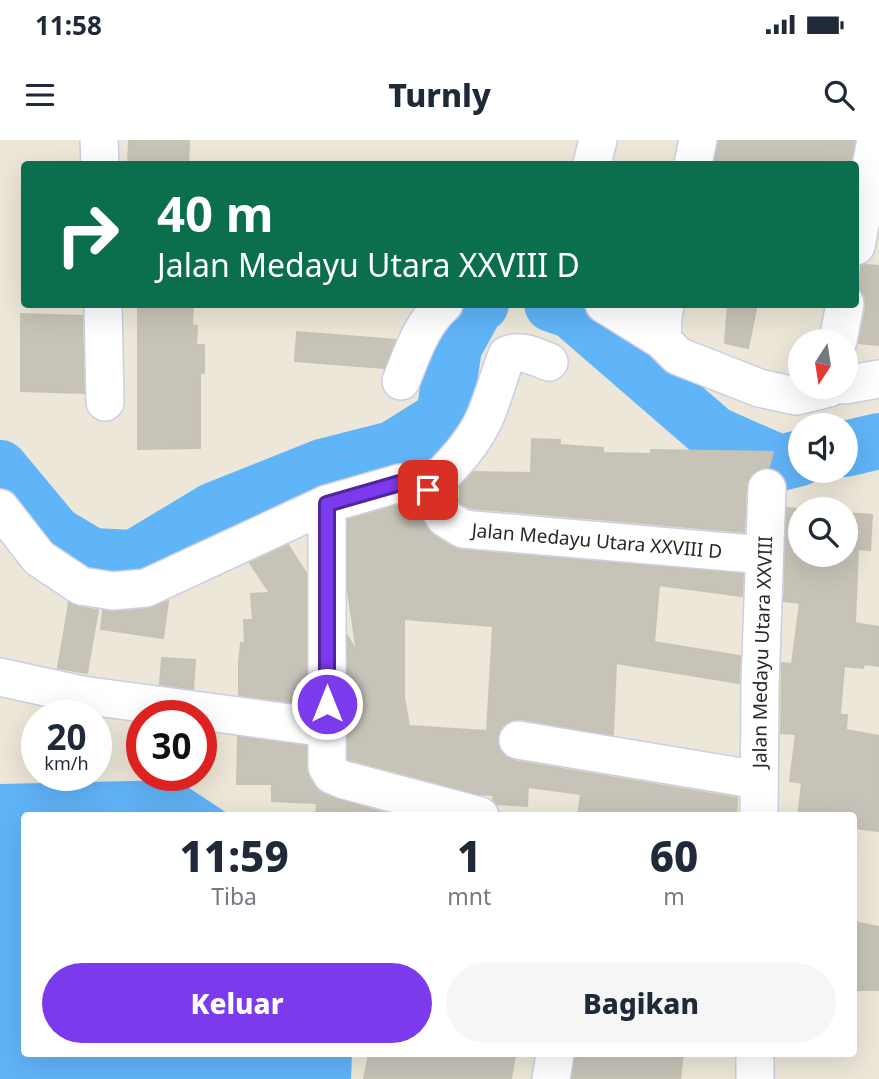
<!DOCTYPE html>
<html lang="id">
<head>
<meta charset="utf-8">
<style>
	:root { --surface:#fff; --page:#f6f6f7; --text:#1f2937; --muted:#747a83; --accent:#7c3aed }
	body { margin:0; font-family:"Noto Sans",sans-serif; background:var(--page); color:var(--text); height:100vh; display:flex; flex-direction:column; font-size:26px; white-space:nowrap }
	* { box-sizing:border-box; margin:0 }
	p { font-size:23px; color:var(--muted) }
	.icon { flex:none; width:38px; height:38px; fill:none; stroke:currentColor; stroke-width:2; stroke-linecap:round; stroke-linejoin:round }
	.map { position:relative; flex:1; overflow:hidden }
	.drawer { position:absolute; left:21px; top:672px; width:836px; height:245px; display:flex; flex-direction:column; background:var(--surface); border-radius:7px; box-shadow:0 7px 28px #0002 }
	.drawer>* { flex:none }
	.hud { position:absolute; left:21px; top:21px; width:838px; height:147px; border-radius:7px; box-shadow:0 7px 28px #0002; background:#0b6e4f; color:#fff; overflow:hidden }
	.needle { width:46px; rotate:192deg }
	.buttons { position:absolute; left:788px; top:189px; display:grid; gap:14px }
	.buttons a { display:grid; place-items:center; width:70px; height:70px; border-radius:50%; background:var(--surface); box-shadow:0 7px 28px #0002; font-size:35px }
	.speed { position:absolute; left:21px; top:560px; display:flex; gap:14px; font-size:35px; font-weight:700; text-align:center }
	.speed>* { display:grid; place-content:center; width:91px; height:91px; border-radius:50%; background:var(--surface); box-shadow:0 7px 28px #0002; line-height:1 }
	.speed small { font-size:18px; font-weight:400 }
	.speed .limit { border:10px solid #d22; background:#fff; color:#111 }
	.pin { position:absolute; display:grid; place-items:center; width:60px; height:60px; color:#fff; margin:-30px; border-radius:14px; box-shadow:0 4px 10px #0006 }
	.me { position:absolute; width:77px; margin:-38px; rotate:0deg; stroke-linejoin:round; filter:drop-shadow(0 0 5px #0008) }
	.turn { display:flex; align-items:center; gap:24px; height:147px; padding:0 21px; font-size:32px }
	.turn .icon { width:91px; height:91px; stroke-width:2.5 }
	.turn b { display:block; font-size:49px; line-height:60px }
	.eta { display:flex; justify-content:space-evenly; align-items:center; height:119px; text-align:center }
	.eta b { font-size:42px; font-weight:800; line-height:49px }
	.primary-button { display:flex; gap:14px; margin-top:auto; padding:14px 21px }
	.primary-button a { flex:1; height:80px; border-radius:42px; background:var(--accent); color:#fff; font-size:28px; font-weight:800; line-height:80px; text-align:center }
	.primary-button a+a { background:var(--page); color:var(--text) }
	.status { display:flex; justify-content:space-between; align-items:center; height:49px; padding:0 35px; background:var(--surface); direction:ltr }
	.status svg { height:19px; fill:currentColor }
	header { display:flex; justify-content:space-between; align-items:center; height:91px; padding:0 21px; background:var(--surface); font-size:32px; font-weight:800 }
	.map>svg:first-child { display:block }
	.water { fill:#60b4f8 }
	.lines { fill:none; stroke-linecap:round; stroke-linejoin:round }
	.river { stroke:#60b4f8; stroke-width:56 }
	.building { fill:#c7c3b8; stroke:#c7c3b2; stroke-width:2; fill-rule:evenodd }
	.minor-casing { stroke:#cdcde3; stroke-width:40 }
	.minor { stroke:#fff; stroke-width:37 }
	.route-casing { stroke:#51269a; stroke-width:18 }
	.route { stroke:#7c3aed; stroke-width:12 }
	.labels { text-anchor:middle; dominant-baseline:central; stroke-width:6; stroke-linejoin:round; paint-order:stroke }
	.street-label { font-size:19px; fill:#282828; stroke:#fff }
</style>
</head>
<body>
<div class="status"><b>11:58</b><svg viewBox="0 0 49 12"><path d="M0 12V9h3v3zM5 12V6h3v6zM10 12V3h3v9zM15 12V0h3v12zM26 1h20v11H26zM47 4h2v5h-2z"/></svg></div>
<header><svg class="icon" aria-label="menu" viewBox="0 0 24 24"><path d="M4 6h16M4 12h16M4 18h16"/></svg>Turnly<svg class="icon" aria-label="search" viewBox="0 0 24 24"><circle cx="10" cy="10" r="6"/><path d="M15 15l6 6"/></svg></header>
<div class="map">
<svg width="879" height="939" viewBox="0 0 879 939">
	<rect width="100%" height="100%" fill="#ece7d8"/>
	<path class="water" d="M177 640 230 675 24 676V914H352L351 939H0V644Z"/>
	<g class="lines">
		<path class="river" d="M552 164 572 171 714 294 780 323 800 318
			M845 309 879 301
			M0 328 55 394 92 416 134 418 214 370 322 327 393 309 444 277 454 207 476 167 481 164"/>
	</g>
	<path class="building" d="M129 0H189L188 24H128Z
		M718 0H855L850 24H714Z
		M865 125 879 126V205L859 203 866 167 865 156 859 148 861 126Z
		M138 164H193L192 185 197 186 196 205H204V233H200V308L138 309Z
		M728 164H757L748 208 725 203Z
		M21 174 82 176 84 253 21 251Z
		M297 192 395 200 384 228 295 221Z
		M532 299 560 300V305L603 308V313L651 314V310L773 312 769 327 758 329 749 337 746 347 744 392 470 368 460 363 458 359 460 358V347L474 332 531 333Z
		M411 363 427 389 434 396 452 407 461 410 743 434 742 456 659 445 654 502 740 516 739 543 616 523 613 595 521 579 511 580 502 586 497 597 499 608 504 616 515 621 737 658 736 676H578L581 654 528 647 527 666 497 664 493 660 494 655 478 654 348 619V497L357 512 348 452V380L403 364ZM404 479 493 486 487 591 409 586 404 557Z
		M787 368 802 369H800V415H845V373L872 375 870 410 858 409 855 483 879 487V526L864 524 863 528 844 526 840 575H847L846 590 879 596V691L854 688V676H798L802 643 790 641 796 594 781 593 782 523 792 524 800 463 784 461Z
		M288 405 306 433V564L239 555V523L241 503H245L244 480H253L251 454 270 453 250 423Z
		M168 461 163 498 101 489 103 471 115 472 148 469Z
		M69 463 78 467 98 470 87 533 58 528Z
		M162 518 195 520 193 549 160 544Z
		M238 597 306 606V628L309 638 315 647 324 654 336 659 385 673V676H316L317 663 272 661V644H237Z
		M854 782 879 787V850H854Z
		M369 914H515L511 939H364Z
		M575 914H683L680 939H572Z"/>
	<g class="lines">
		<defs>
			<g id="minor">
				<path d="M99 0 100 24"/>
				<path d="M592 24 598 0"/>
				<path d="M693 24 698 0"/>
				<path d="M856 106 876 0"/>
				<path d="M103 164 105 262"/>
				<path d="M604 164 662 200 678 216 759 248 796 256 829 248 830 247"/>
				<path d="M662 200 663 178 665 164"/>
				<path d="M838 201 845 164"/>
				<path d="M401 241C412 214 421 184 444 164"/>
				<path d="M845 245 879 239"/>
				<path d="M428 350C449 328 473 305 485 277 494 256 499 235 507 215 521 209 536 217 549 222"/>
				<path d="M327 364V627L332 635 344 640 480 676"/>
				<path id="s1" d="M0 368 39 418 81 446 113 451 146 448 327 364 400 343 418 342 428 350 445 378 463 389 764 415"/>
				<path d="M0 537 82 555 327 588"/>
				<path d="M518 600 759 640"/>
				<path id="s2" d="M759 676 760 546 767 348"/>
				<path d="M755 914V939"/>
				<path d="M551 939 555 914"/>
			</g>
		</defs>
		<use href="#minor" class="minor-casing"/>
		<use href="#minor" class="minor"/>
	</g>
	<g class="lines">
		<defs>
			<path id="route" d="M327 564V364L400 343 418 342 428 350"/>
		</defs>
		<use href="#route" class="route-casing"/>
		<use href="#route" class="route"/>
	</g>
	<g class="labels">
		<g class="street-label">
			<text stroke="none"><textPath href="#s1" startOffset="674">Jalan Medayu Utara XXVIII D</textPath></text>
			<text stroke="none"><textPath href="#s2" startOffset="164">Jalan Medayu Utara XXVIII</textPath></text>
		</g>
	</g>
</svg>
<div class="buttons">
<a><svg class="needle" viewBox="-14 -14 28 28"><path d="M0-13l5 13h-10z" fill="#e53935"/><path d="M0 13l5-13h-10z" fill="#747a83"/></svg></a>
<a><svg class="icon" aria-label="sound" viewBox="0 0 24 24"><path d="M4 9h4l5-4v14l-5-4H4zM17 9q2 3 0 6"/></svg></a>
<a><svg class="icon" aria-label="search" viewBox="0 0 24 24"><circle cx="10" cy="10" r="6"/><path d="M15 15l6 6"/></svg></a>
</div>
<div class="speed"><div>20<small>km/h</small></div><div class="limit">30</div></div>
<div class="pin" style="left:428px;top:350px;background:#d93025"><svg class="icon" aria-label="arrive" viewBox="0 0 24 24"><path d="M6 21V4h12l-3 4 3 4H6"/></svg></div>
<svg class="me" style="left:327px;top:564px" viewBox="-20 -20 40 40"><circle r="17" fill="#7c3aed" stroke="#fff" stroke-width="3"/><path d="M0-11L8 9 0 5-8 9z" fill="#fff"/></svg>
<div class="hud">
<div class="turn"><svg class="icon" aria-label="right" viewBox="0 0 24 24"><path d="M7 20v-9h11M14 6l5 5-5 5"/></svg><div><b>40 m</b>Jalan Medayu Utara XXVIII D</div></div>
</div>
<section class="drawer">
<div class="eta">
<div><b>11:59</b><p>Tiba</p></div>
<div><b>1</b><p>mnt</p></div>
<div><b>60</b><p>m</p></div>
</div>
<div class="primary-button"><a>Keluar</a><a>Bagikan</a></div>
</section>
</div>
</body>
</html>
